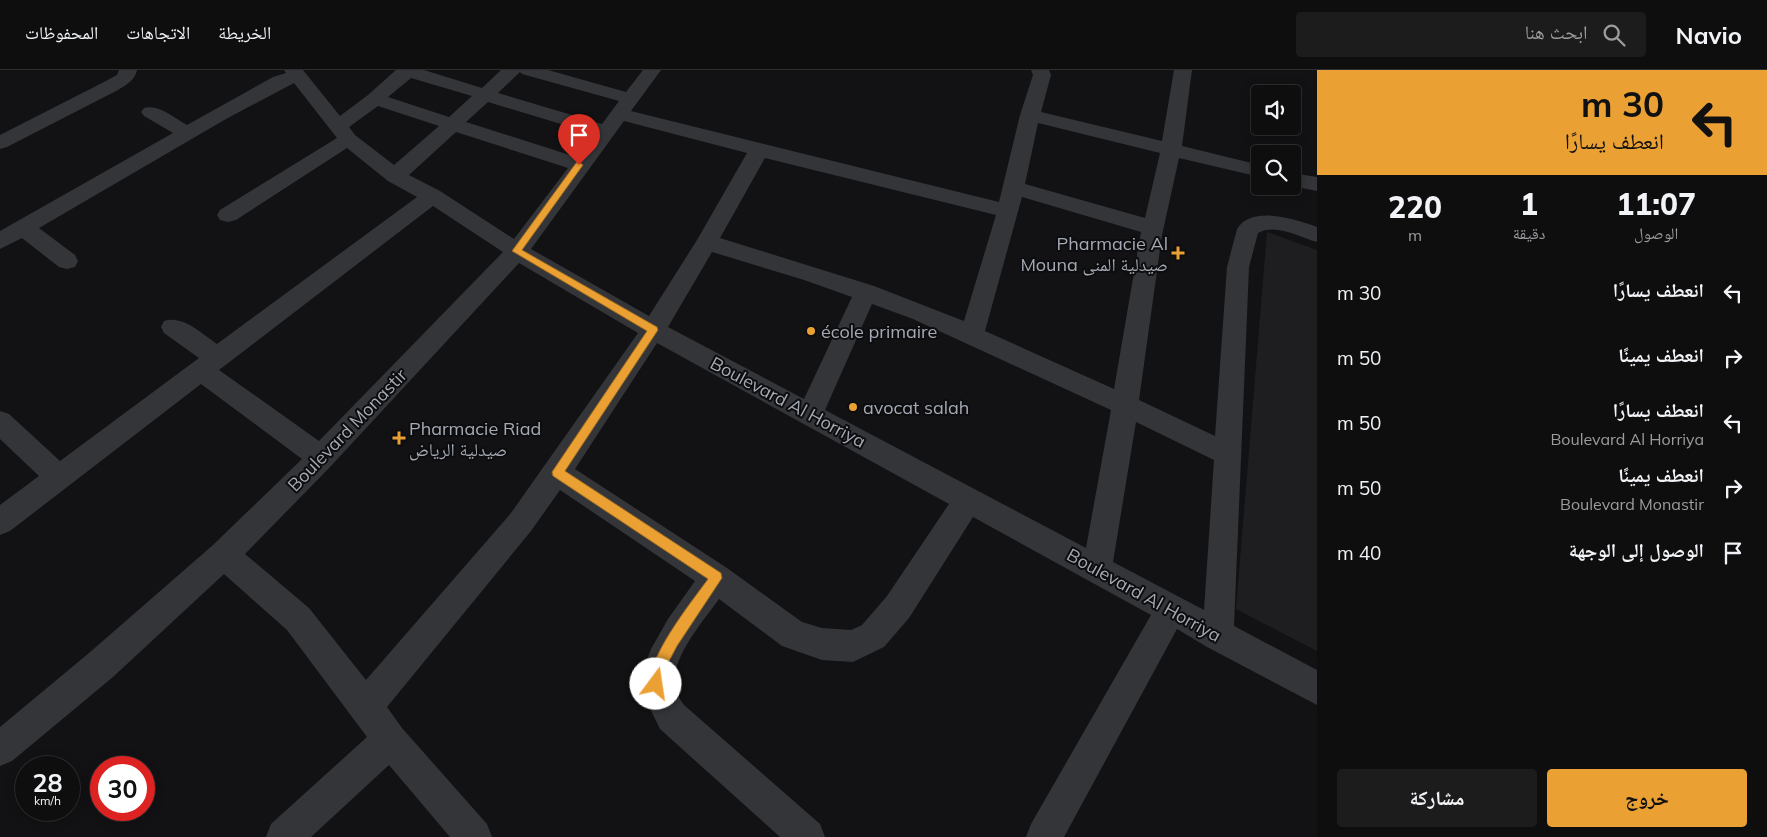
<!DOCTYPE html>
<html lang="ar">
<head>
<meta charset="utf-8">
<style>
	:root { --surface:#0e0e0f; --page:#1c1c1d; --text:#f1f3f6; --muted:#9b9c9e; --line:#2e2e2f; --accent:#eba033 }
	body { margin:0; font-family:Mulish,"Noto Naskh Arabic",sans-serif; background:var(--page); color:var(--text); direction:rtl; height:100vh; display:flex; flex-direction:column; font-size:19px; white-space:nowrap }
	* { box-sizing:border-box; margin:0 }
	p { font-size:16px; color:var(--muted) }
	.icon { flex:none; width:28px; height:28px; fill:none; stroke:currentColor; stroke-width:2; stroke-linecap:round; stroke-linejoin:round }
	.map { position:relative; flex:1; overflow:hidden; direction:ltr }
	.panel { display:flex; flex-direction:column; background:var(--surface); width:450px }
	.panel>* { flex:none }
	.hud { background:#eba033; color:#111; overflow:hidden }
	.tools { position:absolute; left:1251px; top:15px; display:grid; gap:10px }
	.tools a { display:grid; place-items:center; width:50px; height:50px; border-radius:5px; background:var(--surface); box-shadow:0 2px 12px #0003,0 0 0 1px var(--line); font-size:25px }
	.speed { position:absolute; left:15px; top:686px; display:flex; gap:10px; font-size:25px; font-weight:700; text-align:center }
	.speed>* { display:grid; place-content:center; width:65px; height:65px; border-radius:50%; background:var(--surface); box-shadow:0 2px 12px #0003,0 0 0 1px var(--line); line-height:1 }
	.speed small { font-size:12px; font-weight:400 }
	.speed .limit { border:8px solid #d22; background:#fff; color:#111 }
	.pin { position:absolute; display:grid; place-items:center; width:42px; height:42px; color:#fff; margin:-51px -21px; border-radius:50% 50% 50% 0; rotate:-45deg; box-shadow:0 0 5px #0007 }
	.pin .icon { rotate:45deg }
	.me { position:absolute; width:55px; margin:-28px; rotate:14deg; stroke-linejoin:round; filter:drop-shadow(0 0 4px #0008) }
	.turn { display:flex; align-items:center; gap:18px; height:105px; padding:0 20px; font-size:22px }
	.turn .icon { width:65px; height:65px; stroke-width:2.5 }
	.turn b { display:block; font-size:35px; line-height:42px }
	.eta { display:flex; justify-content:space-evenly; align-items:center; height:85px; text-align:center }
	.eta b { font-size:30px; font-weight:800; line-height:35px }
	.action { display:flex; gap:10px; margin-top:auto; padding:10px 20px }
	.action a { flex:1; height:58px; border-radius:5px; background:var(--accent); color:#111; font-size:20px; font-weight:800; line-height:58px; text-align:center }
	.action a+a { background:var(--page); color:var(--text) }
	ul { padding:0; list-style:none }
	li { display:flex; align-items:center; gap:15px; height:65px; padding:0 20px }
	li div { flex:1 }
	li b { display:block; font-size:19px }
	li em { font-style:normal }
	header { display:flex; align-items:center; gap:30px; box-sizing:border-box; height:70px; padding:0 25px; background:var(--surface); border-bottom:1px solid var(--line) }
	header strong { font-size:24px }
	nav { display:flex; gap:28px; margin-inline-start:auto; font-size:18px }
	.search { width:350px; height:45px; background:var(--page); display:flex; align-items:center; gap:12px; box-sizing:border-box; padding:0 18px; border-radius:5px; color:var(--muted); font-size:19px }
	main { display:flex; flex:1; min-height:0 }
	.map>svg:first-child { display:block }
	.built { fill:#1e1e21 }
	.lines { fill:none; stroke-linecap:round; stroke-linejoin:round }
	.minor { fill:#333539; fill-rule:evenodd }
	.route { fill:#eba033; stroke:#996821 }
	.poi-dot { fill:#eba033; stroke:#0d0d0f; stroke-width:2 }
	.labels { text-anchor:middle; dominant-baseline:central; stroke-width:4; stroke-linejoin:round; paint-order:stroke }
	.poi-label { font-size:18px; fill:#a4aab4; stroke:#0d0d0f; text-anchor:start }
	.street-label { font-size:18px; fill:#a4aab4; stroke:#0d0d0f }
</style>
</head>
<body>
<header>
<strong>Navio</strong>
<div class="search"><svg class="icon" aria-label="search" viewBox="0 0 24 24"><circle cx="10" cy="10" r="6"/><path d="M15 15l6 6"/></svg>ابحث هنا</div>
<nav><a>الخريطة</a><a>الاتجاهات</a><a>المحفوظات</a></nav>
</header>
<main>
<section class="panel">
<div class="hud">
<div class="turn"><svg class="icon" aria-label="left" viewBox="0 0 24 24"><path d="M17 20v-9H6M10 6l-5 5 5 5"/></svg><div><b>30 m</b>انعطف يسارًا</div></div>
</div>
<div class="eta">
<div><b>11:07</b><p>الوصول</p></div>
<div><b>1</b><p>دقيقة</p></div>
<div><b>220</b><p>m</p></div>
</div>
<ul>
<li><svg class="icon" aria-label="left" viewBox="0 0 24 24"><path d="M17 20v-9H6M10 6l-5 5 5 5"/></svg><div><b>انعطف يسارًا</b></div><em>30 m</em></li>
<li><svg class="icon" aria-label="right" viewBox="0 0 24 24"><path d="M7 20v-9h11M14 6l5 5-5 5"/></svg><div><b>انعطف يمينًا</b></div><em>50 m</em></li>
<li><svg class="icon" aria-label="left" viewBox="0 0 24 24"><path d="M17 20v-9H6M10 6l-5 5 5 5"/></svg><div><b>انعطف يسارًا</b><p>Boulevard Al Horriya</p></div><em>50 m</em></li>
<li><svg class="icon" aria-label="right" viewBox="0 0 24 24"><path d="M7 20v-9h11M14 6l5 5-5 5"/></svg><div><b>انعطف يمينًا</b><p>Boulevard Monastir</p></div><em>50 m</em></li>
<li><svg class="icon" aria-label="arrive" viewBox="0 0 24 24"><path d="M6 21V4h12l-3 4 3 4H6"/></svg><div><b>الوصول إلى الوجهة</b></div><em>40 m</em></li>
</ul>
<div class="action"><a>خروج</a><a>مشاركة</a></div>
</section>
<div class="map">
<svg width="1317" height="767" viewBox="0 0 1317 767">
	<rect width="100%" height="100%" fill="#121214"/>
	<path class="built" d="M1267 162 1317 180V581L1236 539Z"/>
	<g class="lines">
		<path class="minor" d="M119 0H137C135 10 126 15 118 20L7 77 0 79V65L104 12 117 5Z
			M284 0H303L340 46 368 25 396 0H424L482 18 501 0H548L626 22 643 0H661L631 41 999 132 1020 45 1033 5 1031 0H1049L1051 5 1041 42 1162 71 1174 0H1192L1182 76 1260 95V107L1179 88 1162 165 1139 330 1215 366 1227 197 1237 159C1252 135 1296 149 1317 157V172C1299 167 1276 153 1258 163L1249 197 1234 556 1317 600V635L1207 577 1177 559 1064 767H1026L1031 754 1151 545 973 447 909 548 884 577 853 592 822 590 782 576 719 529C704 550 672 587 674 614 674 622 680 629 684 635L820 754 825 767H780L660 659 643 624 640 615 641 604 651 579 668 549 695 511 560 420 531 461 387 637 402 658 487 754 492 767H450L389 695 311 767H266L271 754 367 667 287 560 224 504 113 607 12 691 0 696V657L89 583 213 475 302 389 201 314 10 461 0 465V435L39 406 0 369V341L9 344 60 391 199 288 164 263 161 257 164 251C183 245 202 264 217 274L417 127 388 111 347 78 236 150 228 152 220 150 217 145 220 140 337 68 294 13 226 49 39 158 75 185 78 191 75 197 67 199 59 197 22 168 0 179V161L173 63 144 46 141 42 144 38C159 34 174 48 187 55L273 7 286 3ZM520 2 522 4 619 31 602 54 498 23ZM411 8 472 26 449 47 388 27ZM488 32 594 64 576 87 466 52ZM378 36 439 56 394 95 355 65 349 57ZM624 51 747 83 697 170 649 246 531 179ZM1038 53 1160 83 1145 148 1025 114ZM456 62 568 98 514 169 440 121 409 105ZM765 88 996 145 964 251 874 216 720 168ZM1022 127 1141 162 1114 319 985 261ZM433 136 503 182 319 371 219 300ZM712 182 804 210 852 227 804 329 668 257ZM519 193 638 263 511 443 366 610 309 538 245 484 331 396ZM872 234 913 249 1111 340 1086 478 825 340ZM657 273 949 434 887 526 862 555 851 560 822 558 802 552 727 498 575 399ZM1136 352 1214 390 1204 540 1113 492Z
			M1292 103 1317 107V121L1292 116Z"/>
	</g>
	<path class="route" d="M579 92 583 95 522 180 657 257 658 260 565 401 721 503 722 508 677 576 667 595 661 618 656 620 652 618C641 594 693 530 708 509L553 406 552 402 647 261 512 181 576 93Z"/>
	<g class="poi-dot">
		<path d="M1175.5 175.5h5v5h5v5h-5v5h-5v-5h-5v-5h5z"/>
		<circle cx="811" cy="261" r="5"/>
		<circle cx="853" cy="337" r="5"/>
		<path d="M396.5 360.5h5v5h5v5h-5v5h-5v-5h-5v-5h5z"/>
	</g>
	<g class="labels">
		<g class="poi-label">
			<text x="1168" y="173" text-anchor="end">Pharmacie Al<tspan x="1168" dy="21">Mouna صيدلية المنى</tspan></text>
			<text x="821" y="261">école primaire</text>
			<text x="863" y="337">avocat salah</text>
			<text x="409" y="358">Pharmacie Riad<tspan x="409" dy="21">صيدلية الرياض</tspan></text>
		</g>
		<g class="street-label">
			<text transform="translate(788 332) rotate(28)">Boulevard Al Horriya</text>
			<text transform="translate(347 360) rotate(-46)">Boulevard Monastir</text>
			<text transform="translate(1144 525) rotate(29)">Boulevard Al Horriya</text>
		</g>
	</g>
</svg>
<div class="tools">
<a><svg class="icon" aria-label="sound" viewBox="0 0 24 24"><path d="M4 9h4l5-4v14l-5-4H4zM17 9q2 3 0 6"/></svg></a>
<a><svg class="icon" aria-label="search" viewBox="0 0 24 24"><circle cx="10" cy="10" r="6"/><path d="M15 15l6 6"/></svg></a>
</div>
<div class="speed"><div>28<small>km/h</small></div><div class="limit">30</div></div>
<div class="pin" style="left:579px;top:95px;background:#d93025"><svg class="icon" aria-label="arrive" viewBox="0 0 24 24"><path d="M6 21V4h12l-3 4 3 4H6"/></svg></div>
<svg class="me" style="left:656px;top:614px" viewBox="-20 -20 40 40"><circle r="19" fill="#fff"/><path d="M0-13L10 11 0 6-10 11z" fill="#eba033"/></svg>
</div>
</main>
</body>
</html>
